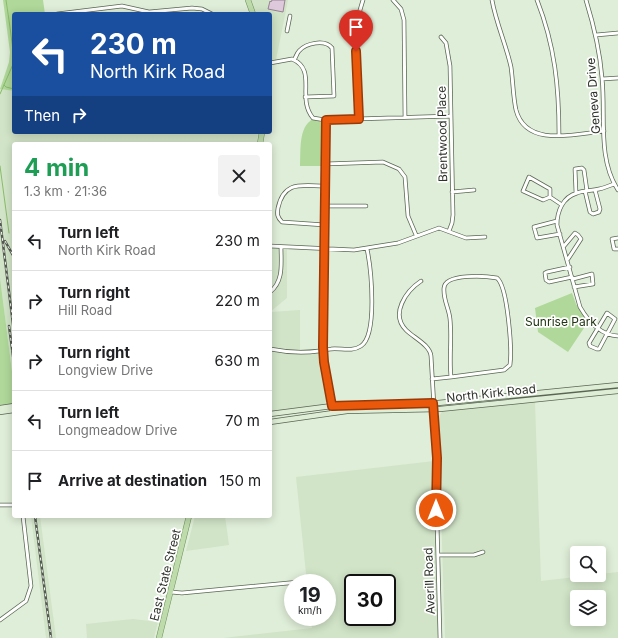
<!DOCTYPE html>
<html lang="en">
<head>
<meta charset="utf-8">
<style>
	:root { --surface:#fff; --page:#f2f2f2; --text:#202124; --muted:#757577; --line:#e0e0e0 }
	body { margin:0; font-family:Inter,sans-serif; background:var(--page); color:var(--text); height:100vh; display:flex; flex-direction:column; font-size:15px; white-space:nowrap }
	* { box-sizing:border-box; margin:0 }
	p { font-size:13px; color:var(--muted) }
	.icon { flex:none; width:22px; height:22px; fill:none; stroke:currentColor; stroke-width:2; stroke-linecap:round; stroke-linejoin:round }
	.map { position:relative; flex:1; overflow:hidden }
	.details { position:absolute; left:12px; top:142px; width:260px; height:376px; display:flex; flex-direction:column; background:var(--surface); border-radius:4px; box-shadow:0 2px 10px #0003 }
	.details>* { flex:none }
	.top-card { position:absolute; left:12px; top:12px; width:260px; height:122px; border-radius:4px; box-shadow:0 2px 10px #0003; background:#1a4fa0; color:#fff; overflow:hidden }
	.tools { position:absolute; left:570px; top:546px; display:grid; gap:8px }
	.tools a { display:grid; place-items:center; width:36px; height:36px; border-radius:4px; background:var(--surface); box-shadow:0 2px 10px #0003; font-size:20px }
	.speed { position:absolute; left:284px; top:574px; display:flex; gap:8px; font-size:20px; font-weight:700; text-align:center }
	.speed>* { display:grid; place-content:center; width:52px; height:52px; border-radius:50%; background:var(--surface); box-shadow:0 2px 10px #0003; line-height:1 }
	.speed small { font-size:10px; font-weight:400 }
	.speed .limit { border:2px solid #111; border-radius:6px; background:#fff; color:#111 }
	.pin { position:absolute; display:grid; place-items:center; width:34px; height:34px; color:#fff; margin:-41px -17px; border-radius:50% 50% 50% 0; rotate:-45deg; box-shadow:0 0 4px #0007 }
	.pin .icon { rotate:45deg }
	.me { position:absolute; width:44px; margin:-22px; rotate:0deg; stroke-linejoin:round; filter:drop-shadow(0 0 3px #0008) }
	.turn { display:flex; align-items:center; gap:14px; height:84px; padding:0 12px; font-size:18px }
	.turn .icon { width:52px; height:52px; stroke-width:2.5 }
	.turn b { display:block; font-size:28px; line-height:34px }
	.then { display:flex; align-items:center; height:38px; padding:0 12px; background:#0003; gap:8px; font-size:15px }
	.round { display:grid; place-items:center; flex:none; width:42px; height:42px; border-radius:4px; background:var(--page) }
	.headline { display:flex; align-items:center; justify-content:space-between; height:68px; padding:0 12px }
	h1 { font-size:24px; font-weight:700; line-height:30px; color:#1e9e55 }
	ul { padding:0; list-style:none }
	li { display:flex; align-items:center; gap:12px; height:60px; padding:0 12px; border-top:1px solid var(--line) }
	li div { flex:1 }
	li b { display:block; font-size:15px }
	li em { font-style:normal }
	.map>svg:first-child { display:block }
	.built { fill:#d1e4c7; fill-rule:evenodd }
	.green { fill:#b0d89a }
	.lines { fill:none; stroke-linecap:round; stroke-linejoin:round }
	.stream { stroke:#89bc6a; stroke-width:1 }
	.building { fill:#dec9dc; stroke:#968294 }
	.street-casing { stroke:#5a6653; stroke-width:4.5 }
	.secondary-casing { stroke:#5a6653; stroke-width:6 }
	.primary-casing { stroke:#6f915b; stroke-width:6 }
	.street { stroke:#fff; stroke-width:3 }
	.secondary { stroke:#deedd6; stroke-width:4.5 }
	.primary { stroke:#bedbac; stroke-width:5 }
	.rail-casing { stroke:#535a4f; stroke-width:2.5 }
	.rail { stroke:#fff; stroke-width:1; stroke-dasharray:3; stroke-linecap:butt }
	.route-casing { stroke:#983908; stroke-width:10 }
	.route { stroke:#ea580c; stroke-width:7 }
	.labels { text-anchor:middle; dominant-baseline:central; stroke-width:3.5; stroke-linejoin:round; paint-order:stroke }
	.street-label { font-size:12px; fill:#2e332b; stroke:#fff }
	.park-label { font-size:12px; fill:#203412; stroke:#fff }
</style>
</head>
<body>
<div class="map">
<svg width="618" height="638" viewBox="0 0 618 638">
	<rect width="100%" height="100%" fill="#dfeed8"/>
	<path class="built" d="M250 0H288L276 60 270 61V14H254Z
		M0 89 14 91V132H258L257 144H14V387L0 278Z
		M270 247 287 248V298L270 312 300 310V349H321L322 367 328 398 326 402 323 405 270 412Z
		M535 402 541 581 618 572V638H445L438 417 442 412ZM577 597H599V619H577Z
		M434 461 439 638H223L312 628 311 617H327V583H307L296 477ZM353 583H387V617H353Z
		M31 516H40L56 638H46Z
		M195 516H225L229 545 186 551Z
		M133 619 158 622 154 638H87L86 624Z"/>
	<path class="green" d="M3 0H43L45 14H14V91L0 89 9 62 10 52Z
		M313 119 324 123V166H300C301 151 298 127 313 119Z
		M0 278 14 387V404L0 405Z
		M572 293 576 304 588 322 568 352 538 332 535 308Z"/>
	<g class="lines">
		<path class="stream" d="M6 0C9 20 12 40 14 60
			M4 85 6 87 14 89
			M0 94 14 62
			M0 166 9 233"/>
	</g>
	<path class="building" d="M272 0H285L283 12 268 9 270 1 271 2Z"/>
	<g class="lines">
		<defs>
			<path id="street" d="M393 0 401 9 404 20 405 117
				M492 0C496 23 506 44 511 67 513 81 513 96 516 110 526 148 575 134 604 131
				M537 0C555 46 559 87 559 135
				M586 0C594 26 600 52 602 78 606 115 597 158 618 190
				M57 14 122 6 149 12 192 8 202 9 212 14
				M287 31 290 16
				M596 35 618 33
				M441 37 446 43 450 66 453 215 452 223 449 231
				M294 60C296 57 297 53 299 51 306 43 325 39 332 48L334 96 305 97
				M270 63 292 59C318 70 296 98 313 118L325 120 451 116
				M602 79 618 78
				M359 119C358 80 350 37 363 0
				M325 120 323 361 331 396 332 413
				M325 164 383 162 399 169 405 177 408 216 416 235
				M529 177 550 189V197L543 200 523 191Z
				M614 184C609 186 604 188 599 189 592 191 584 190 577 193 563 197 557 211 557 225L580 307C588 321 600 335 618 336
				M585 191 590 212 593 214 599 212 600 209 595 190
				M452 192 474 190
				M576 193 575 169 582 168 584 170 587 191
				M550 197 562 205
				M325 206H366
				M557 221 534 227 537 238 560 234
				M325 225 282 222C277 217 277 214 278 208 284 180 302 186 325 186
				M618 238 612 239 614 249H618
				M270 246 354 250 398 243 439 228 466 238 485 237
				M564 246 575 233 578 235 581 239 568 259
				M570 267 547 272 545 273 546 280 549 282 572 277
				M573 279 592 274 593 284 574 287
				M421 281C406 291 390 314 406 330 414 338 430 345 431 356L437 458V523L440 638
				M270 292C284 281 281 263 281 247
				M607 313 615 319 599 349H597L590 346 589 343Z
				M270 349C285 352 304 353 319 351 323 351 327 349 331 349 341 348 352 352 361 346 378 335 371 268 367 249
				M432 379 451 377C449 358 452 338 450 319 449 308 443 300 444 288 445 273 486 276 497 278 508 287 512 350 510 365L504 370 451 377
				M0 505H14
				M438 555H474L483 552
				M171 592 182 593 299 582
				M0 620 26 601 31 586 23 516"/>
			<path id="secondary" d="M0 408 14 406
				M0 412 14 410
				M270 414 332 406 438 403 618 385
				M270 422 347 411 440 409 618 391"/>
			<path id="primary" d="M248 0 253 14
				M260 144 262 132
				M159 638 189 516"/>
		</defs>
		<use href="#street" class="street-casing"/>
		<use href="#secondary" class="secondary-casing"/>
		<use href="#primary" class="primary-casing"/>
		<use href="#street" class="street"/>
		<use href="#secondary" class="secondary"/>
		<use href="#primary" class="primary"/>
		<defs>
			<path id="rail" d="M0 220 14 332
				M5 241 14 257
				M9 326 14 363
				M35 516 51 638"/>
		</defs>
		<use href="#rail" class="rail-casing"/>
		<use href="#rail" class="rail"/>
	</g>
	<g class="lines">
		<defs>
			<path id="route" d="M356 51 359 119 326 120 323 347 324 362 332 406 433 403 437 458 436 510"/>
		</defs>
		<use href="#route" class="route-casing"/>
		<use href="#route" class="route"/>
	</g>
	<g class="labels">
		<g class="street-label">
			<text transform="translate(593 96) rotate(-94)">Geneva Drive</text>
			<text transform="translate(442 134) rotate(-91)">Brentwood Place</text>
			<text transform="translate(491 393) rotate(-6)">North Kirk Road</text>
			<text transform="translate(165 575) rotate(-76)">East State Street</text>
			<text transform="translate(429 581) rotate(-92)">Averill Road</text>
		</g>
		<g class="park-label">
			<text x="561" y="321">Sunrise Park</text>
		</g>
	</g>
</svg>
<div class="tools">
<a><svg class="icon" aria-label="search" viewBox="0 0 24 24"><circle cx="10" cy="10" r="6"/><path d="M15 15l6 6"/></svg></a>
<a><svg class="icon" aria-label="layers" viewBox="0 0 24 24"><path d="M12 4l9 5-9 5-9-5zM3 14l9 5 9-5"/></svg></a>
</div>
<div class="speed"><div>19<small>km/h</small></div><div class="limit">30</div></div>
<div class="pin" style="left:356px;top:51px;background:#d93025"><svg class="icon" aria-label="arrive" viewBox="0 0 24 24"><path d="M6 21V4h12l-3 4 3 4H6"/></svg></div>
<svg class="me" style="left:436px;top:510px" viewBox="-20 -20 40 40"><circle r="17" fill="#ea580c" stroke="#fff" stroke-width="3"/><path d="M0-11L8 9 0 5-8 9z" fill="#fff"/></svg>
<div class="top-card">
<div class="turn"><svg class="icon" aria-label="left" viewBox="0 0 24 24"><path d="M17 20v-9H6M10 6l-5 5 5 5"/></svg><div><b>230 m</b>North Kirk Road</div></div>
<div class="then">Then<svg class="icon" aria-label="right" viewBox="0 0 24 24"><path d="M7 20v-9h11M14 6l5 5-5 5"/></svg></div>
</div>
<section class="details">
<div class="headline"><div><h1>4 min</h1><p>1.3 km · 21:36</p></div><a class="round"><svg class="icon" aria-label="close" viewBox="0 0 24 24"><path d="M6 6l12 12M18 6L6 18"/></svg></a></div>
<ul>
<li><svg class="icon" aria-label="left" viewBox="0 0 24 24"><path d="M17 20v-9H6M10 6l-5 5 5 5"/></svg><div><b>Turn left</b><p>North Kirk Road</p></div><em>230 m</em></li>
<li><svg class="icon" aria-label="right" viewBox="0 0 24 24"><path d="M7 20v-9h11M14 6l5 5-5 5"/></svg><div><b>Turn right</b><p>Hill Road</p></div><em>220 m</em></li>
<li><svg class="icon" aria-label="right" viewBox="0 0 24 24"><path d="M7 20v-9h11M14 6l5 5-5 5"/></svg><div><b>Turn right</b><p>Longview Drive</p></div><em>630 m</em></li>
<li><svg class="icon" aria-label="left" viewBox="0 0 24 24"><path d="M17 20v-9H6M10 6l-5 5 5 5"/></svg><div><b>Turn left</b><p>Longmeadow Drive</p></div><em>70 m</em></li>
<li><svg class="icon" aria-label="arrive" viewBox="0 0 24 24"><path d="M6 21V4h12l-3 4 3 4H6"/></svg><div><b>Arrive at destination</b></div><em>150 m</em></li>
</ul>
</section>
</div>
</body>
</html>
